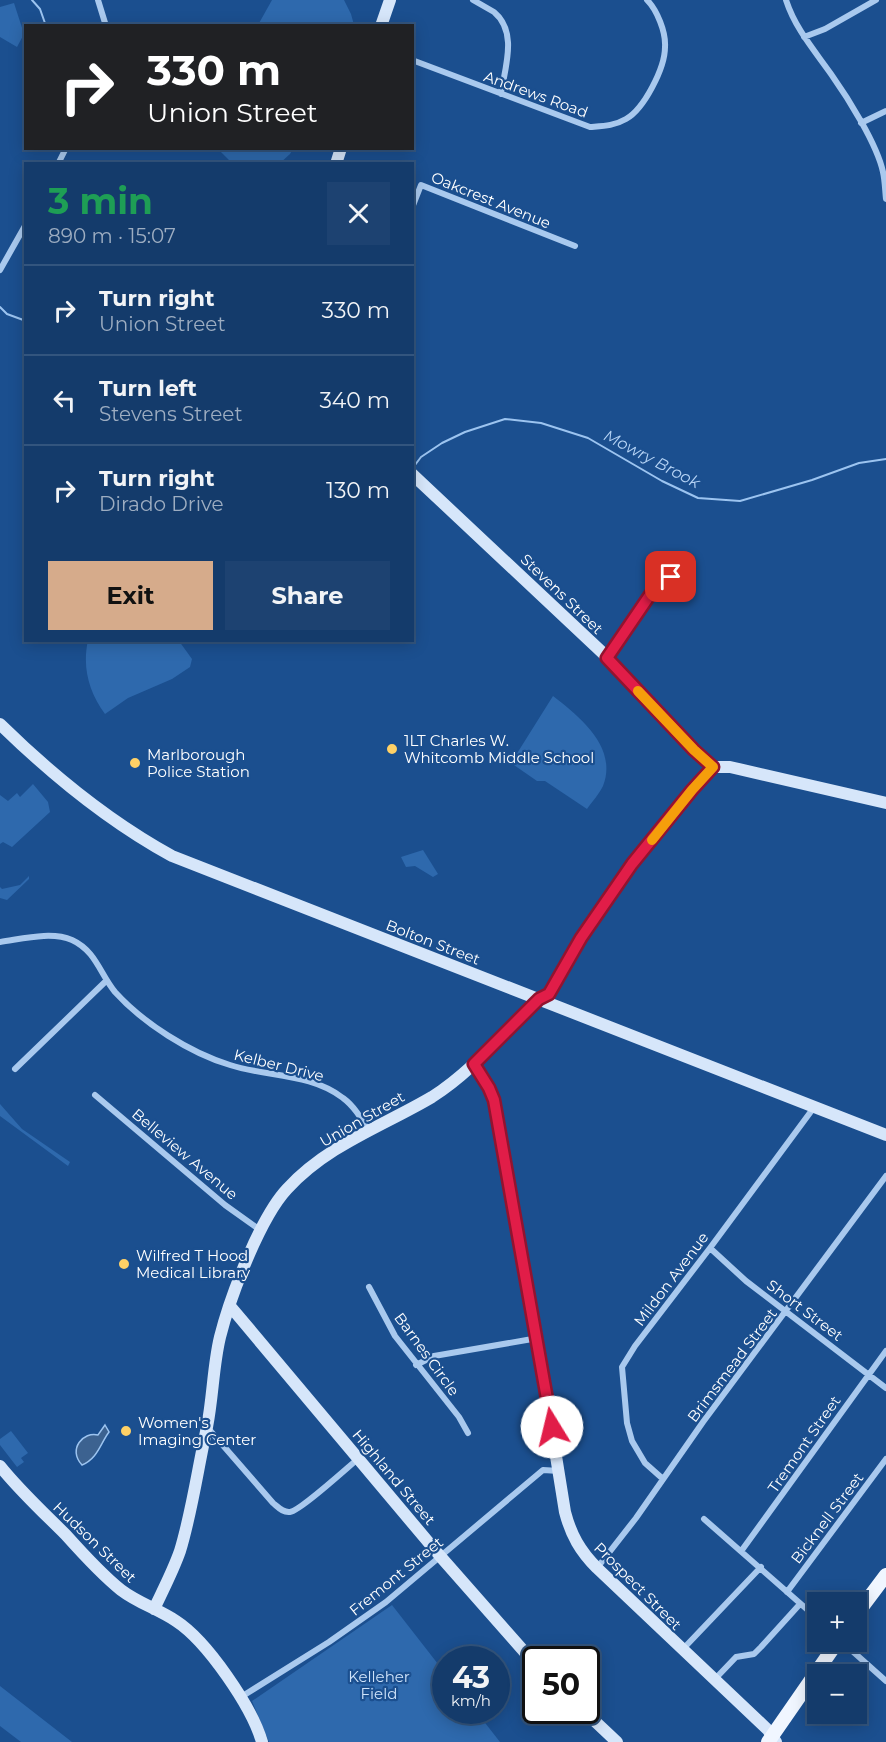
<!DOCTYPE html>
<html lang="en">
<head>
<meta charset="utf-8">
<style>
	:root { --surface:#143b6b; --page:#1d4271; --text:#f1f3f6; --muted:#9dadc1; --line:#33557e; --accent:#d6ab8b }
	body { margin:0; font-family:Montserrat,sans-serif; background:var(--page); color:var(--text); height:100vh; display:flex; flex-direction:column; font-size:22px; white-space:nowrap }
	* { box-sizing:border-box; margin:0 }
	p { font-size:20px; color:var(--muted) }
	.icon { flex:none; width:33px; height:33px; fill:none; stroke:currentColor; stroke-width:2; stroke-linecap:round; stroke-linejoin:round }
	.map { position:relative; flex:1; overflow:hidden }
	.details { position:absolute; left:24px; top:162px; width:390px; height:480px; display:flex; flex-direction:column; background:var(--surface); border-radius:0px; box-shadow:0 3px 15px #0003,0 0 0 2px var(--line) }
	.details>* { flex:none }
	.guide { position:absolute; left:24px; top:24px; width:390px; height:126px; border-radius:0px; box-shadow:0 3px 15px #0003,0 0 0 2px var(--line); background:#202124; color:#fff; overflow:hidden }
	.buttons { position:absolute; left:807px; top:1592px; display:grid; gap:12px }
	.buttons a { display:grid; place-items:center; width:60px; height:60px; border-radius:0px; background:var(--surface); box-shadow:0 3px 15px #0003,0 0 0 2px var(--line); font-size:30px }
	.speed { position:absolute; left:432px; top:1646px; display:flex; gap:12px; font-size:30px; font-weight:700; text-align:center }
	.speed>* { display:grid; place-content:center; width:78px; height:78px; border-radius:50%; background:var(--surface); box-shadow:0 3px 15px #0003,0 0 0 2px var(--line); line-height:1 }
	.speed small { font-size:15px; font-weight:400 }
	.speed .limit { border:3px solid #111; border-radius:9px; background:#fff; color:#111 }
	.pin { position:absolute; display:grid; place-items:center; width:51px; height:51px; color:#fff; margin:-26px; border-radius:12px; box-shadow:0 3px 9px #0006 }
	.me { position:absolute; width:66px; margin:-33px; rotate:351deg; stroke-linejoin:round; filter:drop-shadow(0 0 4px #0008) }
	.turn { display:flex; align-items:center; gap:21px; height:126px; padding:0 24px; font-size:27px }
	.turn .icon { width:78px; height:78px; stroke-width:2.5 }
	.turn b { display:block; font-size:42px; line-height:51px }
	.round { display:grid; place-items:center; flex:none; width:63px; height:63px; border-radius:0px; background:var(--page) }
	.headline { display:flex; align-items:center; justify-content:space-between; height:102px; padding:0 24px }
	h1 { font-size:36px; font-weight:700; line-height:45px; color:#1e9e55 }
	.cta { display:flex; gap:12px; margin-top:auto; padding:12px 24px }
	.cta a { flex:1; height:69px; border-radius:0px; background:var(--accent); color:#111; font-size:24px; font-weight:700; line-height:69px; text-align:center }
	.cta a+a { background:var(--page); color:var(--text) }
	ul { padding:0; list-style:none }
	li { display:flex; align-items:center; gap:18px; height:90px; padding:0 24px; border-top:2px solid var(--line) }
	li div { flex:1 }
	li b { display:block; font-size:22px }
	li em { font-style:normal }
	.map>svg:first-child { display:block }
	.green { fill:#2e69ad }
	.water { fill:#3c6290; stroke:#9cc4f0; stroke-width:1.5 }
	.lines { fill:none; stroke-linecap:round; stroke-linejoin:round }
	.stream { stroke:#9cc4f0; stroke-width:2 }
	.street { stroke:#a9c9ee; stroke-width:6 }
	.secondary { stroke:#d6e6fa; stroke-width:12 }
	.primary { stroke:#f0f6ff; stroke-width:14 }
	.route-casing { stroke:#92132f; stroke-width:15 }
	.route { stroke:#e11d48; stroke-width:10 }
	.slow { stroke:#f59e0b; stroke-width:10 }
	.poi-dot { fill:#ffd166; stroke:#1b4f8f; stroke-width:2 }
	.labels { text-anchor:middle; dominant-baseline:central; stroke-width:4.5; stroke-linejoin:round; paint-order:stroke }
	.street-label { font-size:15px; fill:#fff; stroke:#1b4f8f }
	.poi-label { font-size:15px; fill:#fff; stroke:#1b4f8f; text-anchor:start }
	.park-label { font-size:15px; fill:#cfe3fa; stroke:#1b4f8f }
	.water-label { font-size:16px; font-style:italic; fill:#b5d3f5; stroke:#1b4f8f }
</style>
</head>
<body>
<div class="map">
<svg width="886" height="1742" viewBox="0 0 886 1742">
	<rect width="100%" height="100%" fill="#1b4f8f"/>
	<path class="green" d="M272 0H344L351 14 354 25H258Z
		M14 3 24 34 17 47 0 37V7Z
		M218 149H293L290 154 279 164 232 163Z
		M88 640 179 641 192 659 190 667 172 679 128 698 105 714C89 692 82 668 88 640Z
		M553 696C580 717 618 747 603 786 599 794 592 802 587 809L545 781H537L511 763Z
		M33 784 48 802 50 812 12 847 3 842 0 844V795L8 801 17 793 20 797Z
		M423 850 438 874 433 877 415 866 406 867 401 857Z
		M29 876V879L7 900 0 898V887L2 889 20 885Z
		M0 1104 22 1129 70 1162 68 1166 0 1116Z
		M11 1431 28 1453 21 1458 24 1462 17 1467 0 1445V1439Z
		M392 1605 445 1673 446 1710H475L500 1742H269L252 1701Z
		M0 1686 72 1742H21L0 1726Z"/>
	<path class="water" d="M105 1425 109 1432C100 1444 98 1458 82 1465 67 1449 84 1431 98 1435Z"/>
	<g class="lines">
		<path class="stream" d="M32 0 40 9 46 26
			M0 307 7 314 26 321
			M415 465 421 457 442 443 465 432 505 419 541 423 588 438 662 481 698 498 740 501 812 480 859 463 886 459"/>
		<path class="street" d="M98 0 106 26
			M473 0C480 4 487 8 494 12 518 32 505 67 501 94
			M786 0C795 28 814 50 831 74 848 98 877 144 883 172 885 181 885 190 886 199
			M804 37 825 29 876 0
			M412 60 590 127C603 126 614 126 626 119 644 109 665 68 665 47 666 32 657 10 647 0
			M861 123 886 111
			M58 164 66 148
			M412 208 421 185 575 246
			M0 270 26 224
			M608 657 652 592 671 577
			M0 942C22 939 51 931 72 940 96 951 100 974 115 992 143 1023 190 1053 230 1065 267 1077 311 1073 343 1098 354 1106 361 1118 368 1130
			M15 1069 106 981
			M95 1095 225 1205 260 1230
			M710 1248 746 1281 886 1388
			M369 1287 395 1336 459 1417 468 1433
			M416 1365 434 1356 538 1338
			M207 1427 273 1503C278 1507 283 1513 290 1512 300 1511 348 1467 359 1458
			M663 1479 645 1463 632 1441 627 1423 622 1367 635 1346 710 1248 815 1106
			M704 1519 818 1619
			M742 1550 886 1351
			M597 1568 636 1518 703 1422 886 1176
			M787 1592 886 1459
			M841 1641 886 1681
			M683 1649 761 1567
			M715 1679 736 1657 754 1654 761 1647 800 1604
			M241 1697 329 1642 386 1602 543 1470 559 1471"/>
		<path class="secondary" d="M381 26 390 0
			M336 164 341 148
			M412 474 606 656 694 750 713 767H730L886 803
			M0 724C52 775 108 821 172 856L886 1135
			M474 1063 489 1088 494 1100 537 1338 565 1512C571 1535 580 1551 597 1568L768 1730 776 1742
			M230 1306 440 1556 536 1665
			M0 1466C20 1491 43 1512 66 1535 83 1554 101 1574 121 1590 138 1603 158 1609 176 1621 207 1641 252 1707 262 1742
			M154 1609C163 1590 173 1571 180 1551 192 1512 198 1467 207 1427 213 1397 213 1366 220 1337 230 1297 260 1218 287 1189 327 1145 383 1126 432 1097 473 1071 504 1032 539 999L549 994 581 938 632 864 692 790 713 767
			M583 1710 617 1742"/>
		<path class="primary" d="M856 1615 886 1575
			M768 1742 838 1641"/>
	</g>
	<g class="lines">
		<defs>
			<path id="route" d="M552 1427 494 1100 489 1088 474 1064 539 999 549 994 581 938 632 864 692 790 713 767 694 750 607 658 652 592 671 577"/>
		</defs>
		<use href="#route" class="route-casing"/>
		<use href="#route" class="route"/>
		<path class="slow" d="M638 691 694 750 713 767 692 790 652 840"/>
	</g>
	<g class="poi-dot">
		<circle cx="392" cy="749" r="6"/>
		<circle cx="135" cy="763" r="6"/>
		<circle cx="124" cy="1264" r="6"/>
		<circle cx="126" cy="1431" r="6"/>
	</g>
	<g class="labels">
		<g class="street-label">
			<text transform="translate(536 94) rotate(20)">Andrews Road</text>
			<text transform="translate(491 200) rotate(22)">Oakcrest Avenue</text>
			<text transform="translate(562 594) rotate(44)">Stevens Street</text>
			<text transform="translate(433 942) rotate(21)">Bolton Street</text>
			<text transform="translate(279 1065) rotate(14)">Kelber Drive</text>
			<text transform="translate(362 1119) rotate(-30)">Union Street</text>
			<text transform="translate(185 1154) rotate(40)">Belleview Avenue</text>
			<text transform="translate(671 1279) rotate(-53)">Mildon Avenue</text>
			<text transform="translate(805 1310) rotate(37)">Short Street</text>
			<text transform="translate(427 1354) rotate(54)">Barnes Circle</text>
			<text transform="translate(732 1365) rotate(-53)">Brimsmead Street</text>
			<text transform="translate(804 1444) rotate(-55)">Tremont Street</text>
			<text transform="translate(394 1477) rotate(50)">Highland Street</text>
			<text transform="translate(827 1518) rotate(-53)">Bicknell Street</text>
			<text transform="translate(95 1542) rotate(44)">Hudson Street</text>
			<text transform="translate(396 1576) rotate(-39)">Fremont Street</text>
			<text transform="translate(638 1586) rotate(45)">Prospect Street</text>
		</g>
		<g class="poi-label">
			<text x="404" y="740">1LT Charles W.<tspan x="404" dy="17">Whitcomb Middle School</tspan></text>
			<text x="147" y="754">Marlborough<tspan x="147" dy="17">Police Station</tspan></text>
			<text x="136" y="1255">Wilfred T Hood<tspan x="136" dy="17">Medical Library</tspan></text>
			<text x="138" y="1422">Women's<tspan x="138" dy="17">Imaging Center</tspan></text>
		</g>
		<g class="park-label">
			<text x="379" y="1676">Kelleher<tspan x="379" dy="17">Field</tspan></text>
		</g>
		<g class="water-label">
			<text transform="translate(652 459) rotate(28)">Mowry Brook</text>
		</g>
	</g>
</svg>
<div class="buttons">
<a>+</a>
<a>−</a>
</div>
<div class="speed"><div>43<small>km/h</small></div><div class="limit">50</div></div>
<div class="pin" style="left:671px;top:577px;background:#d93025"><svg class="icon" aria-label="arrive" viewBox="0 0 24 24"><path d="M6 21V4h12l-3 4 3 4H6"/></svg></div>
<svg class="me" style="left:552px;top:1427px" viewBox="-20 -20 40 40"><circle r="19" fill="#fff"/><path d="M0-13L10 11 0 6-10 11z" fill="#e11d48"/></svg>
<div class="guide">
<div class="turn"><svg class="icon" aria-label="right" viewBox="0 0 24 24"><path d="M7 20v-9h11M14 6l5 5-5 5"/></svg><div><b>330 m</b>Union Street</div></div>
</div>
<section class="details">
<div class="headline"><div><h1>3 min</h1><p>890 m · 15:07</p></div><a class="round"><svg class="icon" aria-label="close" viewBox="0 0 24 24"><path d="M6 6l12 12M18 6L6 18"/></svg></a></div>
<ul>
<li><svg class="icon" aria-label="right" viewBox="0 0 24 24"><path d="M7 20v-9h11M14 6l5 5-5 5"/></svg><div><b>Turn right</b><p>Union Street</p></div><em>330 m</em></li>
<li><svg class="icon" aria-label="left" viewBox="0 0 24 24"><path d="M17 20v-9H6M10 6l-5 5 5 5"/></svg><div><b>Turn left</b><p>Stevens Street</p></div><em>340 m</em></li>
<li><svg class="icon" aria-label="right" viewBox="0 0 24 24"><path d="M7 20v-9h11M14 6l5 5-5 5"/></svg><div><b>Turn right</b><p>Dirado Drive</p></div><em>130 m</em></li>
</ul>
<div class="cta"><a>Exit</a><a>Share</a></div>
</section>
</div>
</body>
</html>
